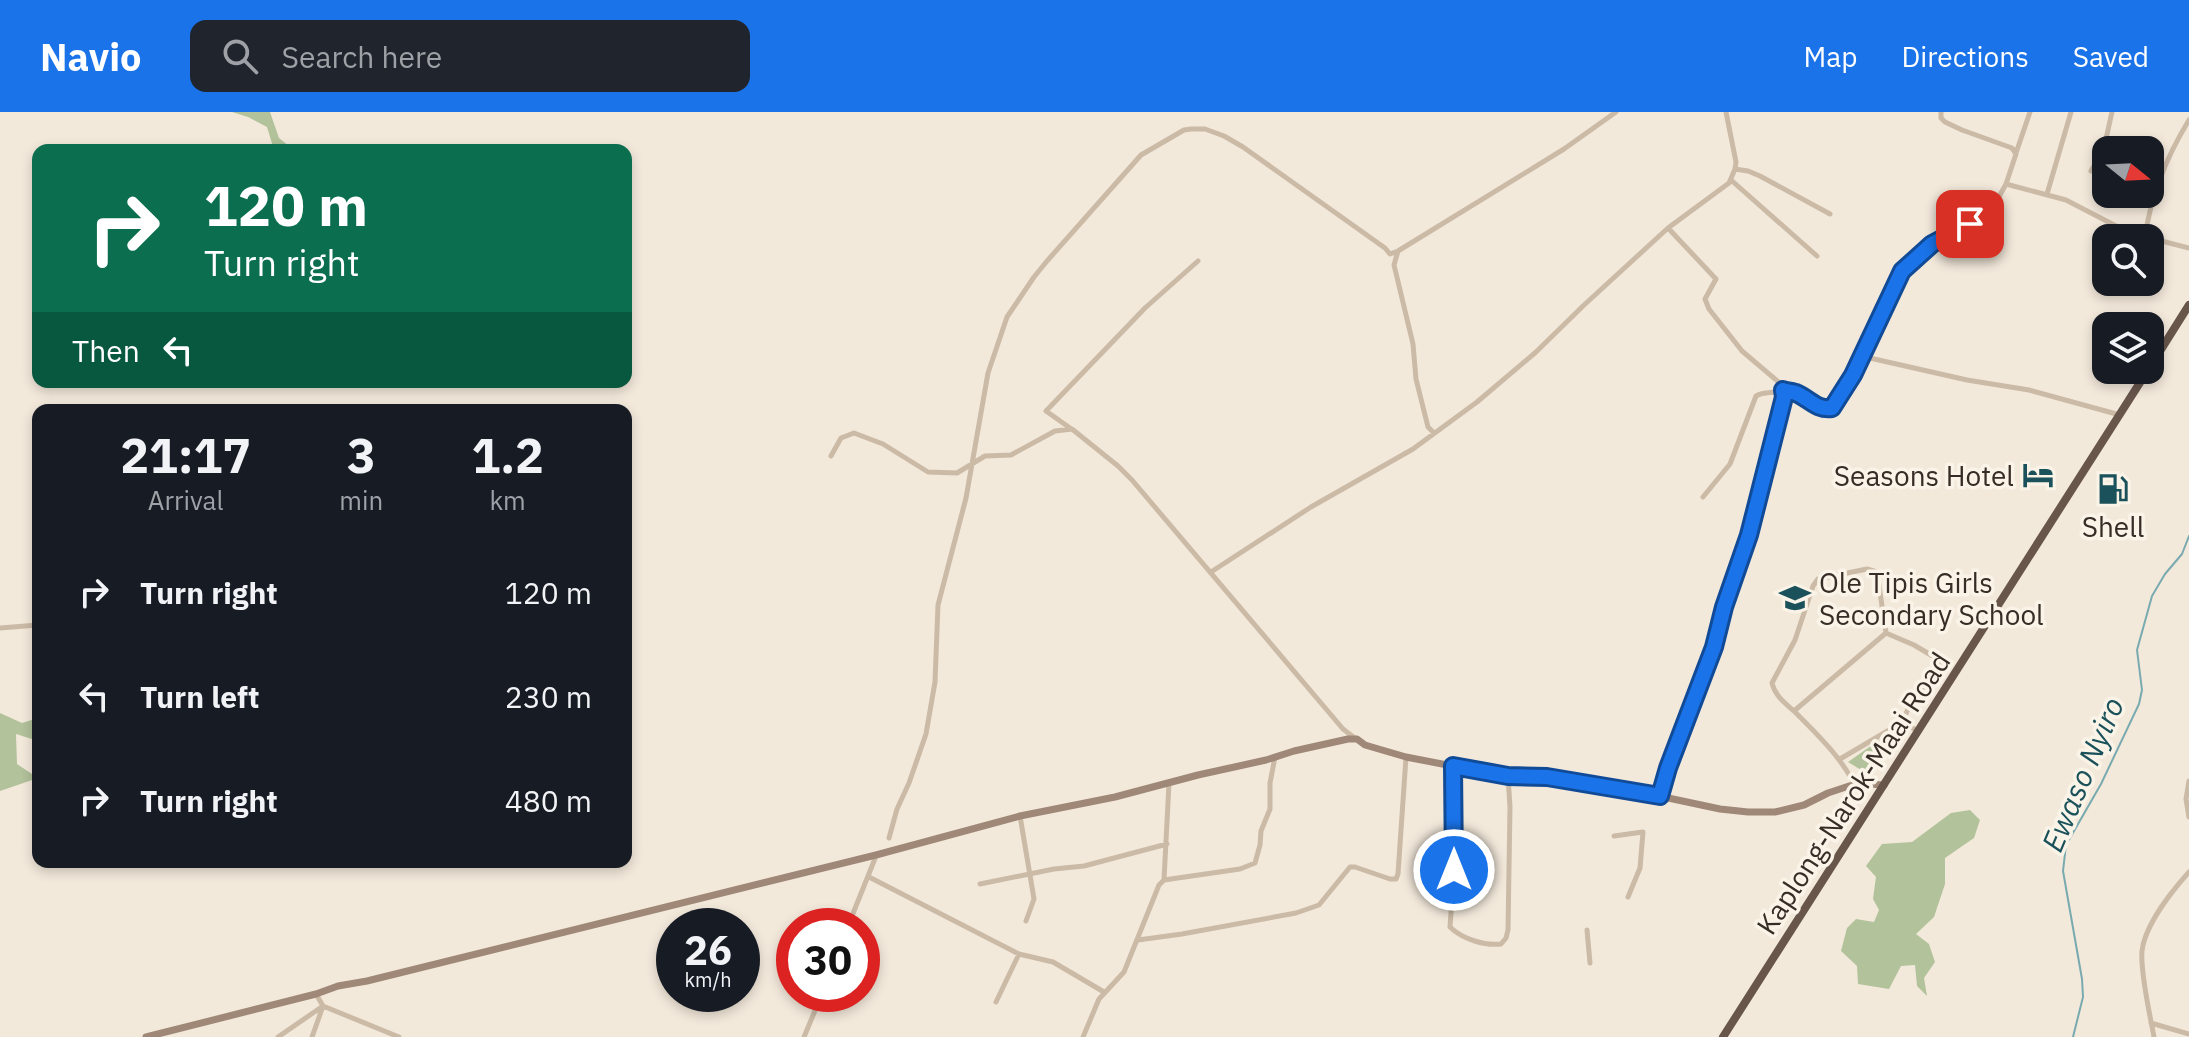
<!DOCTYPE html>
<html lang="en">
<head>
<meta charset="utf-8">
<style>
	:root { --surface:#171b24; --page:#20242c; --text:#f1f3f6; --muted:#9ea1a6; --accent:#1a73e8 }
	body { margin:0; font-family:"IBM Plex Sans",sans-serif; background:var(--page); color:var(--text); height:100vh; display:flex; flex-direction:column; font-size:30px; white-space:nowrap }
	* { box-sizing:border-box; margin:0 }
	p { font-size:26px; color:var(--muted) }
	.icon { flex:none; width:44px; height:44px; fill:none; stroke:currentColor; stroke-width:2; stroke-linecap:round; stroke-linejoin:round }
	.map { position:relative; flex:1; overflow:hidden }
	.sheet { position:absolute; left:32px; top:292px; width:600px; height:464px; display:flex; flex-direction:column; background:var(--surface); border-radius:16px; box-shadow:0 4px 12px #0003 }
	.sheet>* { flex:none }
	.banner { position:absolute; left:32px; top:32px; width:600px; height:244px; border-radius:16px; box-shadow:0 4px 12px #0003; background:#0b6e4f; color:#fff; overflow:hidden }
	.needle { width:52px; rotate:108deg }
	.fabs { position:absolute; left:2092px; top:24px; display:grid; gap:16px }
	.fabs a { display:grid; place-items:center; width:72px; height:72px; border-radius:16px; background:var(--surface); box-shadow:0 4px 12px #0003; font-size:40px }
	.speed { position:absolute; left:656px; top:796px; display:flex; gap:16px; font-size:40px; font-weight:700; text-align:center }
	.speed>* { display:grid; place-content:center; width:104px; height:104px; border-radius:50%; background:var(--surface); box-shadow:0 4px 12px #0003; line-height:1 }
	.speed small { font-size:20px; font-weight:400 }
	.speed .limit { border:12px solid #d22; background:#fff; color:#111 }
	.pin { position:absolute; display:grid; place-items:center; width:68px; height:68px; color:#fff; margin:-34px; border-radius:16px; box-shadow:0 4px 12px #0006 }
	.me { position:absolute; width:88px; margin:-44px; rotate:0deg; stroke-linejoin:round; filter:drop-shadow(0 0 6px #0008) }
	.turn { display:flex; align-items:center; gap:28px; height:168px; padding:0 40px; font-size:36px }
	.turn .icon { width:104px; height:104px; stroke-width:2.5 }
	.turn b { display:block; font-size:56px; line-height:68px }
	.then { display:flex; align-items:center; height:76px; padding:0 40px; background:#0003; gap:16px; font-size:30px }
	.eta { display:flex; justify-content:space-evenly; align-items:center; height:136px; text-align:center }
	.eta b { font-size:48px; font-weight:700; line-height:56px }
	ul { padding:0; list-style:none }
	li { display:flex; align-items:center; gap:24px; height:104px; padding:0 40px }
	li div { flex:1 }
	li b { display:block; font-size:30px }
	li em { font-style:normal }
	header { display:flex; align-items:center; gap:48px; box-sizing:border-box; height:112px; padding:0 40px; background:var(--accent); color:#fff }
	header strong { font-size:38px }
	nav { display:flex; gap:44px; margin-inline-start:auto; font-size:28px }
	.search { width:560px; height:72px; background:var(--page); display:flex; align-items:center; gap:20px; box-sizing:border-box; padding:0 28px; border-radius:16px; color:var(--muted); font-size:30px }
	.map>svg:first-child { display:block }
	.green { fill:#b2c29a }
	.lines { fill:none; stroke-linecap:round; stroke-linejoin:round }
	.stream { stroke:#79aab0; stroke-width:2 }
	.minor { stroke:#cbbaa6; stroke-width:5 }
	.secondary { stroke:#9f8877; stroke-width:7 }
	.trunk { stroke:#68564b; stroke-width:8 }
	.route-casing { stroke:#114b97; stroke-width:20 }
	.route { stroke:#1a73e8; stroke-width:14 }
	.labels { text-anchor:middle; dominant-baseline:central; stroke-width:7; stroke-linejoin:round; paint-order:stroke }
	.poi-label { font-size:28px; fill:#372d27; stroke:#faf3e7; text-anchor:end }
	.street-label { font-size:28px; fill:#372d27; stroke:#faf3e7 }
	.water-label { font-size:30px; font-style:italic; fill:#1b515a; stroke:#faf3e7 }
</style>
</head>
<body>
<header>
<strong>Navio</strong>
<div class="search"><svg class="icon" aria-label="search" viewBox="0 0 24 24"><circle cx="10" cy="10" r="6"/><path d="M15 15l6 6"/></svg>Search here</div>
<nav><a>Map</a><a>Directions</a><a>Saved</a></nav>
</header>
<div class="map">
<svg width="2189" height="925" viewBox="0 0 2189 925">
	<rect width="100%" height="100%" fill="#f3e9db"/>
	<path class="green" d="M232 0H270L279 26 294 38H274L267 15 248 5Z
		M0 601 22 611 38 606V629L16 622 17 652 38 666 0 679Z
		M1885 624H1899L1871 664 1848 650Z
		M1970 698 1980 708 1974 726 1945 746V772L1934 805 1916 822 1929 832 1935 850 1924 866 1927 884 1917 874 1915 853 1901 854 1889 877 1858 872 1857 854 1841 839 1847 816 1856 807 1874 810 1879 798 1873 787 1876 765 1866 754 1882 732 1912 730 1951 701Z"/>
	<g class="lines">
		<path class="stream" d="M2073 925 2083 885 2082 867 2063 759 2066 733 2101 672 2139 592 2142 578 2137 538 2152 484 2165 462 2182 442 2189 424"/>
		<path class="minor" d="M2016 41 2030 0
			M2150 53 2163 57
			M1735 57 1748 59 1760 64 1830 102
			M2091 59 2104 36 2112 0
			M1731 68 1817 144
			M2006 72 2066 88 2120 116 2150 126
			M2047 82 2071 0
			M2145 125C2151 83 2167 44 2189 8
			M2150 126 2189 136
			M1398 139 1564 37 1616 0
			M1861 244 1967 268 2029 278 2120 303
			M1070 316 1046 299 1145 196 1198 149
			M831 344 841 326 854 321 883 332 928 360 957 361 985 344 1011 343 1055 319 1072 317 1118 354 1132 368 1343 617 1356 627
			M1703 385 1730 352 1756 284C1763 280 1768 281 1776 280 1803 276 1808 299 1832 296L1853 263 1902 159 1932 132 1970 112 1994 94 2006 72 2016 42 2012 36 1962 18 1945 10 1941 6V0
			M1211 460 1311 395 1413 337 1477 290 1536 240 1583 194 1668 116 1729 71 1735 57 1736 50 1726 0
			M0 516 38 513
			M1886 521 1914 533 1941 549 1908 597 1900 616
			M1794 599 1886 521
			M1840 647 1896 614 1900 616 1907 613 1918 619
			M1453 655 1454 758 1450 815C1462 827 1485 834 1501 832L1506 826 1508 818 1510 695 1508 664
			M2189 669 2186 687 2189 705
			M1855 674C1843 647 1816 621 1795 600 1785 591 1775 584 1772 571L1795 528 1813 474 1818 467 1867 457 1877 460 1886 521
			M1660 684 1668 656 1714 535 1724 495 1749 423 1784 285 1782 273 1742 239 1709 197 1705 187 1716 167 1668 116
			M1020 704 1034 787 1026 809
			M1614 724 1643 720 1640 756 1628 785
			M889 726 897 697 909 671 926 622 935 570 938 493 966 386 988 261 1007 205 1034 165 1047 149 1141 43 1184 18 1191 17H1205L1224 24 1243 35 1385 136 1390 142 1398 139 1394 153 1413 232 1416 267 1428 315 1434 321
			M869 765 1019 842 1053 850 1104 880
			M1164 768 1240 757 1255 751 1260 733 1261 719 1270 697V671L1275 645
			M980 772 1054 757 1084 754 1167 732
			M848 814 876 744
			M1587 818 1590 851
			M1138 828 1182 822 1296 801 1319 793 1350 755H1355L1390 767H1396L1398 762 1406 645
			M316 882 323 894 399 925
			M996 890 1019 842
			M2151 911 2189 922
			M278 925 323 894 312 925
			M804 925 822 882
			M1083 925 1099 887 1124 860 1159 773 1164 768 1169 671
			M2154 925C2150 903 2140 860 2142 839 2145 813 2172 779 2189 760"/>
		<path class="secondary" d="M146 925 316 882 338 874 367 869 876 743 1020 704 1115 685 1198 663 1266 648 1294 639 1348 627H1357L1365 633 1406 645 1468 657 1508 664 1547 665 1626 677 1720 697 1748 700H1775L1804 693 1828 681 1849 674 1868 672 1884 673"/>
		<path class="trunk" d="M2150 255 2189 193
			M1723 925 2148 258"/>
	</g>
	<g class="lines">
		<defs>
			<path id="route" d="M1454 758 1453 654 1508 664 1547 665 1660 684 1668 656 1714 535 1724 495 1749 423 1784 285 1783 278C1784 279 1794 280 1796 281 1810 287 1816 298 1832 296L1853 263 1902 159 1932 132 1970 112"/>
		</defs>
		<use href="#route" class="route-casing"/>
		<use href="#route" class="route"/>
	</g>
	<defs>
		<symbol id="hotel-bare" viewBox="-9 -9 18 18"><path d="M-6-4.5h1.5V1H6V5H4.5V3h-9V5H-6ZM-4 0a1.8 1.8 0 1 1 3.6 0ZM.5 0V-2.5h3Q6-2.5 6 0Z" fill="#1b515a" stroke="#faf3e7" stroke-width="2.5" paint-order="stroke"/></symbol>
		<symbol id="fuel-bare" viewBox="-9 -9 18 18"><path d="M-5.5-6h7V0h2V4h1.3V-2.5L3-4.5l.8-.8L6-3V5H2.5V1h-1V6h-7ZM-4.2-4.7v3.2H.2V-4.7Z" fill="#1b515a" stroke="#faf3e7" stroke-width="2.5" paint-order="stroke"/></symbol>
		<symbol id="school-bare" viewBox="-9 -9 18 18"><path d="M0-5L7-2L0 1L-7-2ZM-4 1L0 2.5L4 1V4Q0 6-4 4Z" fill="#1b515a" stroke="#faf3e7" stroke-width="2.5" paint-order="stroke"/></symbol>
	</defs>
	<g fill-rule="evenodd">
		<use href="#hotel-bare" x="2016" y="341" width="44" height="44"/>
		<use href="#fuel-bare" x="2091" y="355" width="44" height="44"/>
		<use href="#school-bare" x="1773" y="464" width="44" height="44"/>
	</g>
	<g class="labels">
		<g class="poi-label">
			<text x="2014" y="363">Seasons Hotel</text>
			<text x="2113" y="414" text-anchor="middle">Shell</text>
			<text x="1819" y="470" text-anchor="start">Ole Tipis Girls<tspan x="1819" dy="32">Secondary School</tspan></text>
		</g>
		<g class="street-label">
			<text transform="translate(1853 681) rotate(-57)">Kaplong-Narok-Maai Road</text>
		</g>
		<g class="water-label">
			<text transform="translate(2082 662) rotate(-67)">Ewaso Nyiro</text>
		</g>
	</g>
</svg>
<div class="fabs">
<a><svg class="needle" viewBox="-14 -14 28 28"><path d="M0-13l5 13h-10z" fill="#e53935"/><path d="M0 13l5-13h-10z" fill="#9ea1a6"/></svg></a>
<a><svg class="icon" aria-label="search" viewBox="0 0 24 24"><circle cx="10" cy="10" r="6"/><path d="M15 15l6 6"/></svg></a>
<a><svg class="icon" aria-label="layers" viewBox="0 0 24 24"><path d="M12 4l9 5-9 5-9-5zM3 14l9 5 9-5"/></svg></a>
</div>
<div class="speed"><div>26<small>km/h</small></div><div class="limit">30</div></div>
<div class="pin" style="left:1970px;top:112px;background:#d93025"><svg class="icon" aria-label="arrive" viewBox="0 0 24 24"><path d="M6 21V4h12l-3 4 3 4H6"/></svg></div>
<svg class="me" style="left:1454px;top:758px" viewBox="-20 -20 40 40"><circle r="17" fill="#1a73e8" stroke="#fff" stroke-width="3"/><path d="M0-11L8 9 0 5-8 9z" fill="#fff"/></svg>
<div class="banner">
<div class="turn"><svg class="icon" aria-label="right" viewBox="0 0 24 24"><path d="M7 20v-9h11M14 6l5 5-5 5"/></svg><div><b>120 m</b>Turn right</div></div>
<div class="then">Then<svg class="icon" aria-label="left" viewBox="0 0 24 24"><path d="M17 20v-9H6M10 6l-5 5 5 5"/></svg></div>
</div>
<section class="sheet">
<div class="eta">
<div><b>21:17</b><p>Arrival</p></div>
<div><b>3</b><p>min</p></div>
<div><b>1.2</b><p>km</p></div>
</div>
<ul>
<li><svg class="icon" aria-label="right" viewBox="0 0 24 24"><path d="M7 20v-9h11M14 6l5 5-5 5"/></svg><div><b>Turn right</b></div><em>120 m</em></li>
<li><svg class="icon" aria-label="left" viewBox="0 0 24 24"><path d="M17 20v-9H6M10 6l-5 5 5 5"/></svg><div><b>Turn left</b></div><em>230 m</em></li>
<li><svg class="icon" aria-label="right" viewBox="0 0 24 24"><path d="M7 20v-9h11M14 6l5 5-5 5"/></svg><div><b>Turn right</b></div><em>480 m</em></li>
</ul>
</section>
</div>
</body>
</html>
